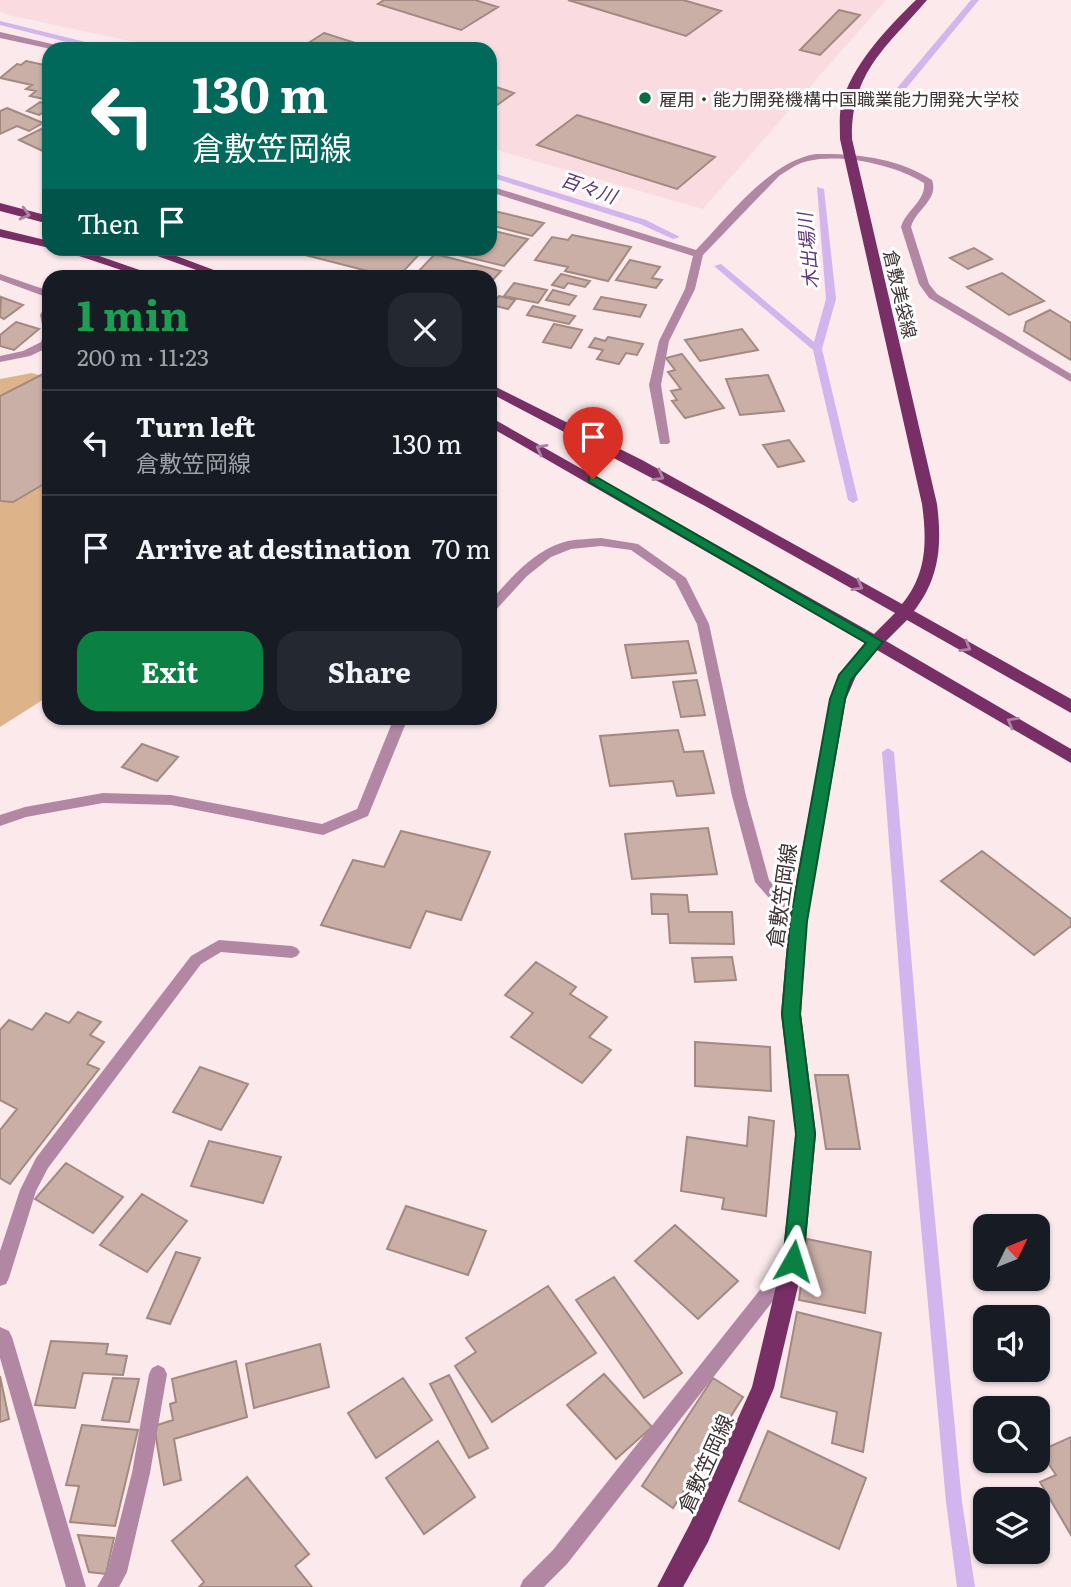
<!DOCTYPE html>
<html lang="en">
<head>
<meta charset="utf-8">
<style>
	:root { --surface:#171b24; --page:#242831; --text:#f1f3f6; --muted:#9ea1a6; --line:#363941; --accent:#0b8043 }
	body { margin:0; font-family:Literata,"Noto Sans JP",serif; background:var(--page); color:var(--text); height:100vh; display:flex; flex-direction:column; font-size:26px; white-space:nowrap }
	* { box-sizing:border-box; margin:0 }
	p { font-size:23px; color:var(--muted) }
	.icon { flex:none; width:38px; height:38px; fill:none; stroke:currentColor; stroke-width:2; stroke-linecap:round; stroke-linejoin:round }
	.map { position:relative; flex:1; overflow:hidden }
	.drawer { position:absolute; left:42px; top:270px; width:455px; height:455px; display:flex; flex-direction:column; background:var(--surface); border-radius:21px; box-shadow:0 2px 5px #0004 }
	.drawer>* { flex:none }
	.top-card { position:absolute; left:42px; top:42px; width:455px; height:214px; border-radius:21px; box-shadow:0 2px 5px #0004; background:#00695c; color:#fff; overflow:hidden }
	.needle { width:46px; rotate:47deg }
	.fabs { position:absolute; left:973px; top:1214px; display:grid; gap:14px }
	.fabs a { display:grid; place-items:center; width:77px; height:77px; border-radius:14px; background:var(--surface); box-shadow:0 2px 5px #0004; font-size:35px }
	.pin { position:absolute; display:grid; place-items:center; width:60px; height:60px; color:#fff; margin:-72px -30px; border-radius:50% 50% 50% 0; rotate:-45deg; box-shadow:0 0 7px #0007 }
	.pin .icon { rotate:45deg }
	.me { position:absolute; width:77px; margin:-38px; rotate:6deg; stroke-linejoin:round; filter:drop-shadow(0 0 5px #0008) }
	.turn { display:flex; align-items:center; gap:24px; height:147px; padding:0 35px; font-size:32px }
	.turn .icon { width:91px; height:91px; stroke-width:2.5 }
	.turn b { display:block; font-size:49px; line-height:60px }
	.then { display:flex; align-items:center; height:66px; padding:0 35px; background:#0003; gap:14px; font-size:26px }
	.round { display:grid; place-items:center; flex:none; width:74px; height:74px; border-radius:21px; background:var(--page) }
	.overview { display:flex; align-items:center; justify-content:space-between; height:119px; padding:0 35px }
	h1 { font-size:42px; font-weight:700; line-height:52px; color:#1e9e55 }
	.cta { display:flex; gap:14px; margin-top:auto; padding:14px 35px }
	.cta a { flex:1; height:80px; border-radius:21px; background:var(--accent); color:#fff; font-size:28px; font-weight:700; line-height:80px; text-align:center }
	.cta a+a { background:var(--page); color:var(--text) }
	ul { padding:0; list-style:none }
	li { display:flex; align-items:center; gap:21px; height:105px; padding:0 35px; border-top:2px solid var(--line) }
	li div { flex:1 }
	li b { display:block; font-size:26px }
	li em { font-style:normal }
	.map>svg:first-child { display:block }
	.built { fill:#fadbdf }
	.green { fill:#ddb48a }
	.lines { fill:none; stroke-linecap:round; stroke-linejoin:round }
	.stream { fill:#d3b5ee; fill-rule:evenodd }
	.building { fill:#caafa7; stroke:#a38981; stroke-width:2 }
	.service { fill:#b187a4; fill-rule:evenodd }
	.minor { fill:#b187a4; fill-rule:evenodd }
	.primary { fill:#782f65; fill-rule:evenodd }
	.oneway { stroke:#ae82a3 }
	.route { fill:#0b8043; stroke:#07532c; stroke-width:2 }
	.poi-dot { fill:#0a6c41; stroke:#fff; stroke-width:2.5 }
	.labels { text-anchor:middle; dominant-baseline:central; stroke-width:6; stroke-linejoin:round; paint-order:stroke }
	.far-poi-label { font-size:18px; fill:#3f3335; stroke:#fff; text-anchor:start }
	.far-street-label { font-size:18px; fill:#3f3335; stroke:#fff }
	.far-water-label { font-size:19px; font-style:italic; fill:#5f387c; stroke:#fff }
	.street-label { font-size:21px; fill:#3f3335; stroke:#fff }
</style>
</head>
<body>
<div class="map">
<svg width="1071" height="1587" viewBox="0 0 1071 1587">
	<rect width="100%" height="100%" fill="#fbe9eb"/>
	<path class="built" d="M0 0H886L703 209 490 148V49H168L8 15 0 11Z"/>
	<path class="green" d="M32 373 49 378V696L0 727V503L2 499 0 497V379Z"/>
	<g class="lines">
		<path class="stream" d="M971 0H979L898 98H892V94Z
			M0 21 106 47 107 49H94L0 25Z
			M490 172 646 220 680 237 673 239 640 224 490 177Z
			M817 187 824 189 836 299 822 349 858 500 853 503 848 500 813 350 714 266 721 264 814 342 826 299Z
			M888 748 894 752 921 1073 962 1502 975 1587H957L946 1502 907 1073 882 752Z"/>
	</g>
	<path class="building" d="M384 0H475L498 7 461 30 378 4Z
		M568 0H683L721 11 686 36Z
		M839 10 860 15 820 55 800 50Z
		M324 33 374 49H299Z
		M26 61 49 66 48 100 30 96 36 91 26 89 32 85 0 78 17 64 21 65Z
		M490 85 514 93 490 110Z
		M40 102 49 105V109L39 115 27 111Z
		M7 108 43 123 29 131 17 126 0 134V111Z
		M577 115 715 157 677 189 537 145Z
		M45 127 49 129 47 153 19 140Z
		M490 210 544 223 532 236 490 225Z
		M490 230 528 239 504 266 438 250 490 248Z
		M572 235 631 247 608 281 565 271 568 267 535 260 552 237 568 240Z
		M278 248H425L399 276H387Z
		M974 248 992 259 968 269 950 258Z
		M435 254 501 271 490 283V276H414Z
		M630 260 660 267 652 278 662 280 656 288 616 280Z
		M1002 273 1044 301 1009 315 967 287Z
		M561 274 590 281 585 287 568 283 564 288 552 285Z
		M514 283 547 290 538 303 504 296Z
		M553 290 576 296 569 305 546 300Z
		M499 296 515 300 508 309 492 305Z
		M1 297 23 305 4 319 0 317Z
		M601 297 646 305 640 317 594 309Z
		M533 306 575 316 569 324 527 315Z
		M1050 310 1071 323V360L1024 331 1026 322Z
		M16 322 39 329 14 350 0 346V335Z
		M554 324 582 330 571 348 543 342Z
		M742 329 758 350 700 361 685 340Z
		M608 337 643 344 637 355 626 353 619 364 597 359 603 350 589 347 595 338 605 341Z
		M682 354 724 408 685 418 672 401 677 400 671 391 681 389 668 372 675 370 666 358Z
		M49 371V481L13 502 0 501V396Z
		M768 375 784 411 740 415 726 379Z
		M789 440 804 461 778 467 763 445Z
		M688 641 696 673 632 678 625 645Z
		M697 680 705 715 681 717 673 682Z
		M678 730 684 752 703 751 714 793 677 796 673 781 610 786 600 736Z
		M142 744 178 757 157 781 122 767Z
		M708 828 717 874 632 879 625 834Z
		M401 831 490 852 461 920 426 911 410 948 321 925 353 860 384 867Z
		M982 851 1071 919V926L1034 955 941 881Z
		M651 894 687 895 689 912H732L734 944 670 943 668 914H652Z
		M732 957 736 980 695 982 692 958Z
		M536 962 576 987 570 994 607 1017 589 1037 611 1050 582 1083 511 1037 533 1013 505 995Z
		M78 1012 101 1022 90 1035 104 1042 87 1064 99 1069 10 1184 0 1178V1130L17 1109 0 1100V1030L9 1020 32 1030 46 1013 69 1023Z
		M695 1042 770 1047 771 1091 695 1086Z
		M200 1067 248 1084 221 1130 173 1112Z
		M815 1075H848L860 1149H826Z
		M749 1117 774 1121 766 1216 722 1209 724 1198 681 1191 687 1137 747 1146Z
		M209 1141 281 1157 263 1203 191 1186Z
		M66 1163 123 1197 93 1233 35 1199Z
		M142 1194 187 1221 147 1272 100 1245Z
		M406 1206 486 1231 468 1275 387 1249Z
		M675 1225 738 1281 698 1319 635 1261Z
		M807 1239 871 1252 865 1313 799 1300Z
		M176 1252 200 1258 170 1324 147 1318Z
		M614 1277 682 1373 644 1398 576 1300Z
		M548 1286 596 1353 492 1422 455 1366 476 1352 466 1338Z
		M797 1312 881 1333 863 1452 832 1443 837 1412 781 1397Z
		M51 1341 108 1344 106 1354 127 1356 123 1375 83 1373 75 1408 35 1405Z
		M320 1344 329 1387 254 1408 246 1364Z
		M236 1361 247 1417 174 1439 181 1480 164 1485 154 1426 173 1420 170 1404 176 1402 172 1379Z
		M604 1374 652 1427 616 1459 567 1405Z
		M449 1375 488 1448 469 1458 430 1384Z
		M0 1376 9 1419 0 1422Z
		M113 1378 139 1379 129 1422 102 1420Z
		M403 1378 432 1420 376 1458 348 1413Z
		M713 1378 743 1397 673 1508 642 1486Z
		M82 1425 138 1430 115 1526 70 1522 79 1486 66 1485Z
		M768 1431 866 1478 839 1549 739 1501Z
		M1071 1437V1535L1040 1482 1056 1475 1040 1451Z
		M438 1441 475 1497 424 1534 386 1478Z
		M247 1477 309 1554 295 1566 312 1587H199L204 1582 172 1541Z
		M78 1535 114 1538 106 1574 89 1572Z"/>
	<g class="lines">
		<path class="service" d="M219 940 292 946 297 948 300 952 297 956 292 958 221 952 201 964 48 1168 36 1191 9 1278 6 1284 0 1286V1251L20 1190 36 1158 191 956Z
			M158 1365 164 1368 167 1374 150 1473 127 1572 119 1587H97L108 1568 132 1473 149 1374 152 1368Z"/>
		<path class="minor" d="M0 32 65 47 66 49H51L0 38Z
			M816 154C855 153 899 158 932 180 939 200 916 209 911 227L929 284 937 294 1071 374V382L929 298 919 284 901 227C906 210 926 201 924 183 896 165 841 153 808 161 798 163 788 170 779 176L703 255 695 289 669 341 661 385 670 442 668 444H660L649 385 659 341 685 289 693 256 490 192V186L696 250C727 218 771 160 816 154Z
			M0 274 49 291V298L0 280Z
			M49 305V347L30 356 0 362V356L23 351 41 342 44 333 40 315 45 306Z
			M601 538 638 544 686 578 709 624 746 796 769 880 803 917 805 921 803 925H793L755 882 732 796 697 624 675 581 631 550 601 546 571 549 551 557 527 576 494 612 490 613V601C512 577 535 549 568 541 578 539 590 539 601 538Z
			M394 718H408L368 816 323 835 171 805 103 803 26 817 0 826V815L25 807 103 793 171 795 322 824 357 809Z
			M789 1259 795 1261 798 1267 795 1273 567 1564 544 1587H520L523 1580 553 1550 783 1261Z
			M0 1327 9 1331 12 1337 86 1587H66L0 1358Z"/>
		<path class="primary" d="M916 0H927C887 47 851 71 852 139L937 504C942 544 940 578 914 611L1071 699V713L907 620 886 641 1071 749V763L877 650 856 676 846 699 807 921 801 1014 816 1134 804 1261 774 1388 708 1542 683 1587H657L690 1524 752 1387 782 1261 796 1134 781 1014 789 921 830 699 844 669 865 643 490 427V417L874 634 895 613 705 506 490 393V384L642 460 902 604C927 574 927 541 922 504L840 139C840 128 839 117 841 106 851 66 887 28 916 0Z
			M0 203 49 216V224L0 211Z
			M0 229 49 241 50 248 0 237Z
			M55 248H76L157 276H139Z
			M135 248H155L230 276H213Z"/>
	</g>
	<defs><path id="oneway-chevron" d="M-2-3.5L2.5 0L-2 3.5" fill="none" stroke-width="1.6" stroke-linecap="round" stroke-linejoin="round" transform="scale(1.75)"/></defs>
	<g class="oneway">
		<use href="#oneway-chevron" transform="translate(25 214) rotate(15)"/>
		<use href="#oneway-chevron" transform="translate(541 449) rotate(-151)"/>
		<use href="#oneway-chevron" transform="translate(659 476) rotate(29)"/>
		<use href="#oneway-chevron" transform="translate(858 586) rotate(29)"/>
		<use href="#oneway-chevron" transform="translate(966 647) rotate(30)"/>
		<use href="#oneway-chevron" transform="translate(1012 722) rotate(-150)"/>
	</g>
	<path class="route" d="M593 475 883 642 851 680 845 699 807 921 800 1014 815 1134 803 1261 800 1268 793 1271 786 1268 783 1261 796 1134 782 1014 790 921 830 699 839 675 866 643 589 482V476Z"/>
	<circle class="poi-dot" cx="645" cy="98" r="7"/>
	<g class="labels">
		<g class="far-poi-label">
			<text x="659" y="98">雇用・能力開発機構中国職業能力開発大学校</text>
		</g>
		<g class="far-street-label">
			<text transform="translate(901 294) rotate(77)">倉敷美袋線</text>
		</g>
		<g class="far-water-label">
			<text transform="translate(589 187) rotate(19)">百々川</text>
			<text transform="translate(807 251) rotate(-95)">木出場川</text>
		</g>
		<g class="street-label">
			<text transform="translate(780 895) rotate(-82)">倉敷笠岡線</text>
			<text transform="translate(704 1463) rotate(-66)">倉敷笠岡線</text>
		</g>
	</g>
</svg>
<div class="fabs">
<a><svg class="needle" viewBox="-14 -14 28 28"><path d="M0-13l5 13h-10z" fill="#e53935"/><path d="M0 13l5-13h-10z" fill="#9ea1a6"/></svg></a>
<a><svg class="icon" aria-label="sound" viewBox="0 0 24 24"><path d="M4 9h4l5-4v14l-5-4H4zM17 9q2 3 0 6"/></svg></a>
<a><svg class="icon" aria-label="search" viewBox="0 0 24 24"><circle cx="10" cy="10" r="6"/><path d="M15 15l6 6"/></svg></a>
<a><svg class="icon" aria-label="layers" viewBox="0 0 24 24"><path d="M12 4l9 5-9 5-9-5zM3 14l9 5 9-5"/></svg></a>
</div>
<div class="pin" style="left:593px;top:479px;background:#d93025"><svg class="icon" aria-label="arrive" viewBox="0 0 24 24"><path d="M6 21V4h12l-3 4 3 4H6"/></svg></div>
<svg class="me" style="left:793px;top:1261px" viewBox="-20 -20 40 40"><path d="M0-17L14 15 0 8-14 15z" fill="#0b8043" stroke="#fff" stroke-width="4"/></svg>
<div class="top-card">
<div class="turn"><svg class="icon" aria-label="left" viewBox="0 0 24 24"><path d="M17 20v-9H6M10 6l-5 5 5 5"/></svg><div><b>130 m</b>倉敷笠岡線</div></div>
<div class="then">Then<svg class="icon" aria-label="arrive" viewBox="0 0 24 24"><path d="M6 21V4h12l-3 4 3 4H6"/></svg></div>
</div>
<section class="drawer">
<div class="overview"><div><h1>1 min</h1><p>200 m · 11:23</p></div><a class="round"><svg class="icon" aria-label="close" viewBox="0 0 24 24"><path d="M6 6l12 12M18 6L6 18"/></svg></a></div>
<ul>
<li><svg class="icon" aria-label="left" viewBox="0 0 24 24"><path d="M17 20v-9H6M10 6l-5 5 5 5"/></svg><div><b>Turn left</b><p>倉敷笠岡線</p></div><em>130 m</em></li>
<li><svg class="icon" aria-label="arrive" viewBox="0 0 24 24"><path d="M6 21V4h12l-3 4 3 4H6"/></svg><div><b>Arrive at destination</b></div><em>70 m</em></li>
</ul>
<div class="cta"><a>Exit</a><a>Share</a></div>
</section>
</div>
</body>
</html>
